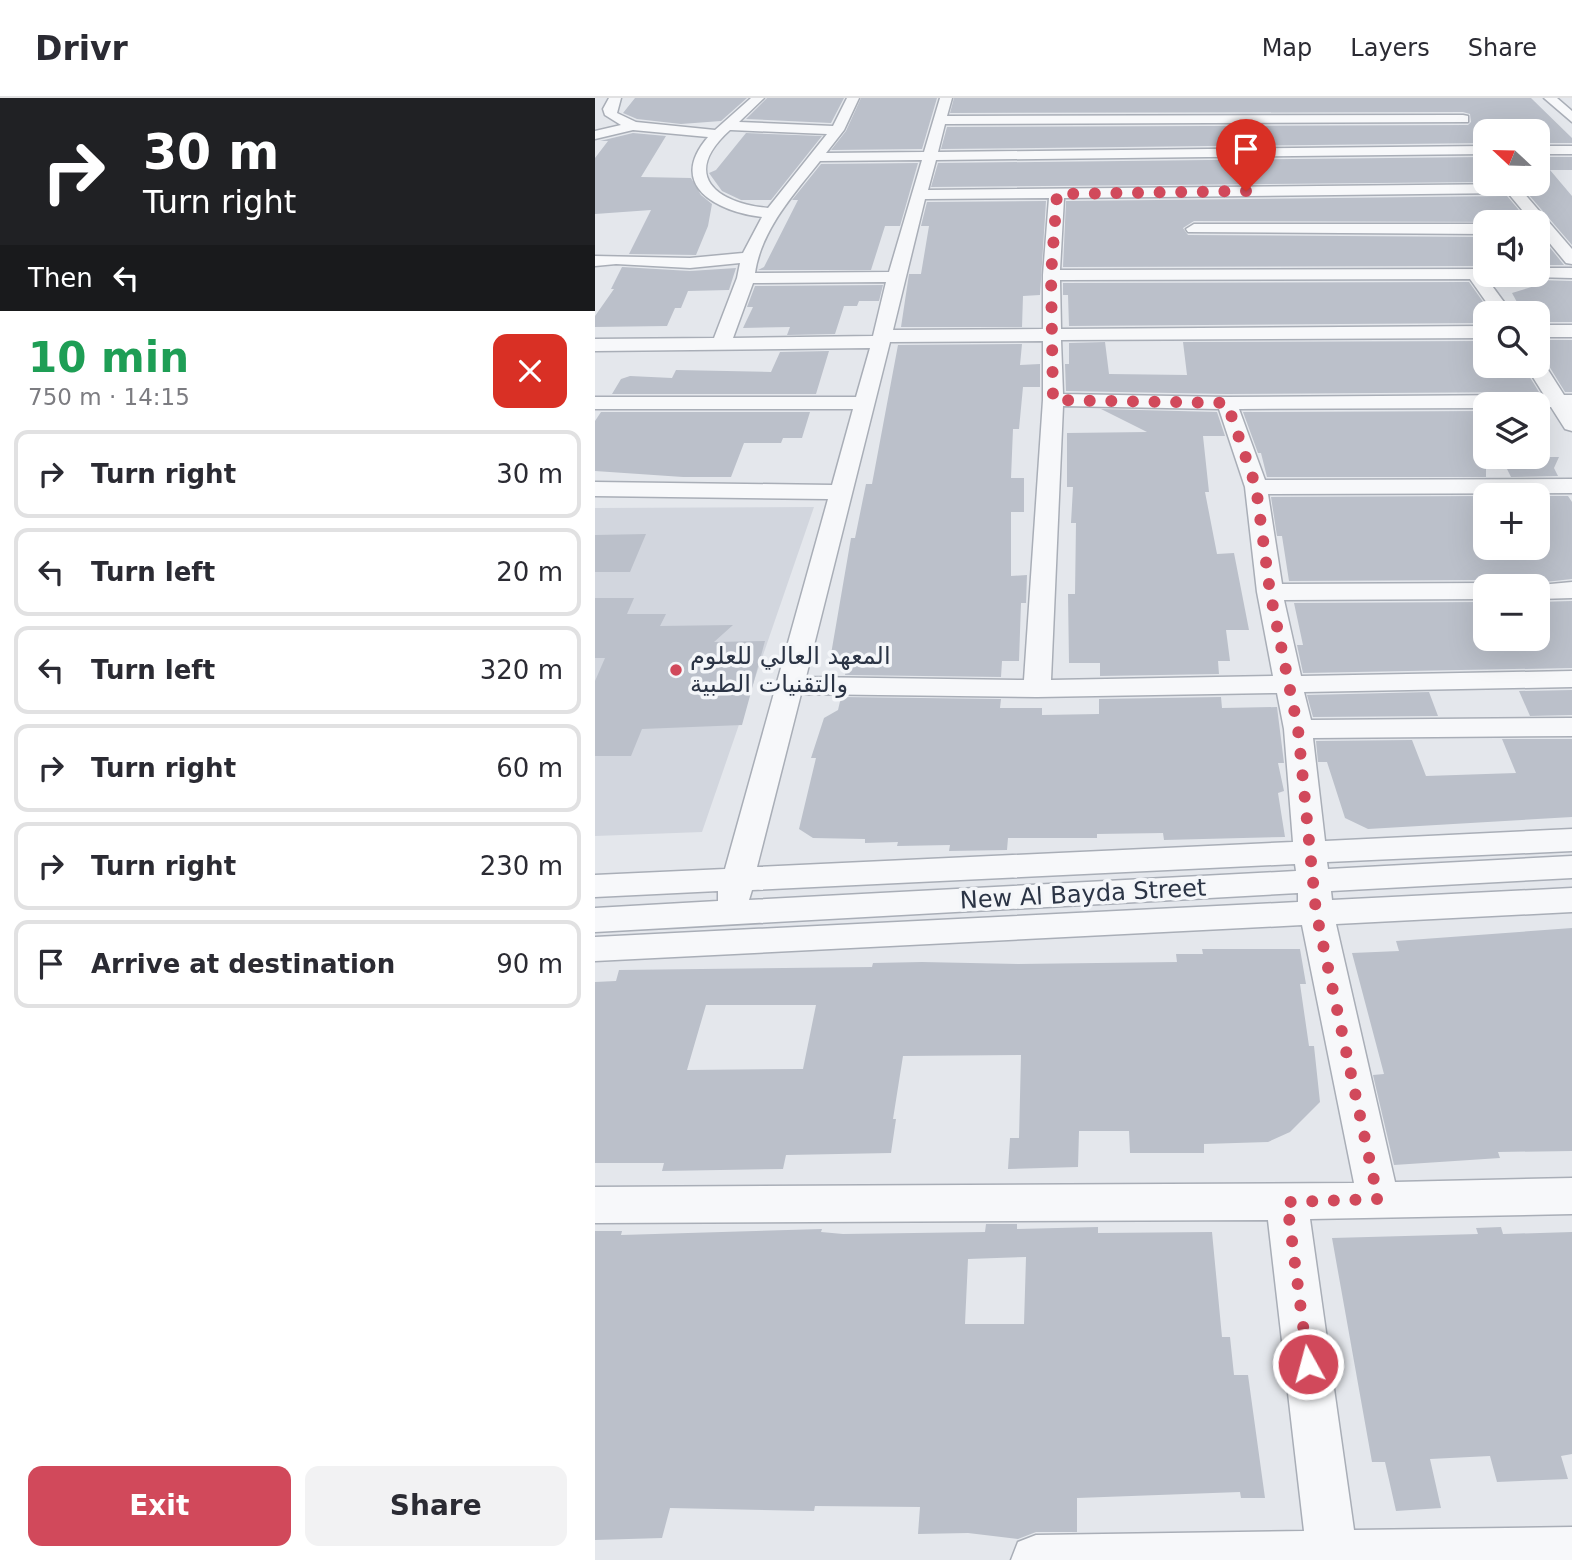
<!DOCTYPE html>
<html lang="en">
<head>
<meta charset="utf-8">
<style>
	:root { --surface:#fff; --page:#f2f2f3; --text:#2b2b33; --muted:#7c7c81; --line:#e1e1e2; --accent:#d1495b }
	body { margin:0; font-family:"DejaVu Sans","Noto Sans Arabic",sans-serif; background:var(--page); color:var(--text); height:100vh; display:flex; flex-direction:column; font-size:26px; white-space:nowrap }
	* { box-sizing:border-box; margin:0 }
	p { font-size:23px; color:var(--muted) }
	.icon { flex:none; width:38px; height:38px; fill:none; stroke:currentColor; stroke-width:2; stroke-linecap:round; stroke-linejoin:round }
	.map { position:relative; flex:1; overflow:hidden }
	.drawer { display:flex; flex-direction:column; background:var(--surface); width:595px }
	.drawer>* { flex:none }
	.guide { background:#202124; color:#fff; overflow:hidden }
	.needle { width:46px; rotate:292deg }
	.tools { position:absolute; left:878px; top:21px; display:grid; gap:14px }
	.tools a { display:grid; place-items:center; width:77px; height:77px; border-radius:14px; background:var(--surface); box-shadow:0 7px 28px #0002; font-size:35px }
	.pin { position:absolute; display:grid; place-items:center; width:60px; height:60px; color:#fff; margin:-72px -30px; border-radius:50% 50% 50% 0; rotate:-45deg; box-shadow:0 0 7px #0007 }
	.pin .icon { rotate:45deg }
	.me { position:absolute; width:77px; margin:-38px; rotate:353deg; stroke-linejoin:round; filter:drop-shadow(0 0 5px #0008) }
	.turn { display:flex; align-items:center; gap:24px; height:147px; padding:0 28px; font-size:32px }
	.turn .icon { width:91px; height:91px; stroke-width:2.5 }
	.turn b { display:block; font-size:49px; line-height:60px }
	.then { display:flex; align-items:center; height:66px; padding:0 28px; background:#0003; gap:14px; font-size:26px }
	.round { display:grid; place-items:center; flex:none; width:74px; height:74px; border-radius:14px; background:var(--page) }
	.overview { display:flex; align-items:center; justify-content:space-between; height:119px; padding:0 28px }
	h1 { font-size:42px; font-weight:800; line-height:52px; color:#1e9e55 }
	.primary-button { display:flex; gap:14px; margin-top:auto; padding:14px 28px }
	.primary-button a { flex:1; height:80px; border-radius:14px; background:var(--accent); color:#fff; font-size:28px; font-weight:800; line-height:80px; text-align:center }
	.primary-button a+a { background:var(--page); color:var(--text) }
	ul { padding:0; list-style:none }
	li { display:flex; align-items:center; gap:21px; height:88px; margin:0 14px 10px; padding:0 14px; border:4px solid var(--line); border-radius:14px }
	li div { flex:1 }
	li b { display:block; font-size:26px }
	li em { font-style:normal }
	header { display:flex; align-items:center; gap:42px; box-sizing:border-box; height:98px; padding:0 35px; background:var(--surface); border-bottom:2px solid var(--line) }
	header strong { font-size:33px }
	nav { display:flex; gap:38px; margin-inline-start:auto; font-size:24px }
	main { display:flex; flex:1; min-height:0 }
	.map>svg:first-child { display:block }
	.built { fill:#d2d6de }
	.building { fill:#bbc0ca; fill-rule:evenodd }
	.lines { fill:none; stroke-linecap:round; stroke-linejoin:round }
	.minor-casing { stroke:#a9aeb7; stroke-width:3 }
	.minor { fill:#f7f8fa; fill-rule:evenodd }
	.route { stroke:#d1495b; stroke-width:12; stroke-dasharray:0 21.6 }
	.poi-dot { fill:#d1495b; stroke:#f4f6f9; stroke-width:2.5 }
	.labels { text-anchor:middle; dominant-baseline:central; stroke-width:7; stroke-linejoin:round; paint-order:stroke }
	.poi-label { font-size:24px; fill:#2b3445; stroke:#f4f6f9; text-anchor:start }
	.street-label { font-size:24px; fill:#2b3445; stroke:#f4f6f9 }
</style>
</head>
<body>
<header>
<strong>Drivr</strong>
<nav><a>Map</a><a>Layers</a><a>Share</a></nav>
</header>
<main>
<section class="drawer">
<div class="guide">
<div class="turn"><svg class="icon" aria-label="right" viewBox="0 0 24 24"><path d="M7 20v-9h11M14 6l5 5-5 5"/></svg><div><b>30 m</b>Turn right</div></div>
<div class="then">Then<svg class="icon" aria-label="left" viewBox="0 0 24 24"><path d="M17 20v-9H6M10 6l-5 5 5 5"/></svg></div>
</div>
<div class="overview"><div><h1>10 min</h1><p>750 m · 14:15</p></div><a class="round" style="background:#d93025;color:#fff"><svg class="icon" aria-label="close" viewBox="0 0 24 24"><path d="M6 6l12 12M18 6L6 18"/></svg></a></div>
<ul>
<li><svg class="icon" aria-label="right" viewBox="0 0 24 24"><path d="M7 20v-9h11M14 6l5 5-5 5"/></svg><div><b>Turn right</b></div><em>30 m</em></li>
<li><svg class="icon" aria-label="left" viewBox="0 0 24 24"><path d="M17 20v-9H6M10 6l-5 5 5 5"/></svg><div><b>Turn left</b></div><em>20 m</em></li>
<li><svg class="icon" aria-label="left" viewBox="0 0 24 24"><path d="M17 20v-9H6M10 6l-5 5 5 5"/></svg><div><b>Turn left</b></div><em>320 m</em></li>
<li><svg class="icon" aria-label="right" viewBox="0 0 24 24"><path d="M7 20v-9h11M14 6l5 5-5 5"/></svg><div><b>Turn right</b></div><em>60 m</em></li>
<li><svg class="icon" aria-label="right" viewBox="0 0 24 24"><path d="M7 20v-9h11M14 6l5 5-5 5"/></svg><div><b>Turn right</b></div><em>230 m</em></li>
<li><svg class="icon" aria-label="arrive" viewBox="0 0 24 24"><path d="M6 21V4h12l-3 4 3 4H6"/></svg><div><b>Arrive at destination</b></div><em>90 m</em></li>
</ul>
<div class="primary-button"><a>Exit</a><a>Share</a></div>
</section>
<div class="map">
<svg width="977" height="1462" viewBox="0 0 977 1462">
	<rect width="100%" height="100%" fill="#e4e7ec"/>
	<path class="built" d="M219 409 107 734 0 738V410Z"/>
	<path class="building" d="M40 0H152L126 23 86 26 42 21 28 15Z
		M172 0H249L236 25 151 21Z
		M266 0H342L327 51 236 52 251 33Z
		M359 0H936L977 40V45H943V33H891V45L346 51 352 29 873 27 876 24 875 16 868 14 355 15Z
		M38 35 71 38 46 79 96 80 106 97 117 106 113 128 101 157 34 156 56 112 0 116V60L13 43H5Z
		M151 35 227 38 176 102H146L127 93 114 75 121 72Z
		M891 59V84L336 89 343 65Z
		M943 59H977V72H955L977 98V147L928 90 943 89Z
		M323 65 305 128H290L276 172H163L169 169 203 102H197L226 66Z
		M912 98 934 124 599 123 588 130 593 137 891 139V168L468 169 471 103Z
		M451 103 445 197 428 198 427 229H306L314 176H326L334 128H326L332 104Z
		M943 135 969 167H970H943Z
		M27 169 95 173 141 170 134 192 93 193 86 210H80L72 228 0 229V218L19 191H16Z
		M943 182 977 183V224H943V215H928L917 195 943 187Z
		M874 184 891 208V225L474 228 473 197H468V185Z
		M288 187 284 203H264L262 208H249L240 236 192 237 195 229 148 230 158 209H152L160 188Z
		M943 242H977V294H970L954 268Z
		M891 243V268H928L944 294 632 296 471 293 470 266H474V245L510 244 514 276 592 277 588 244Z
		M427 246 425 267 445 266V289H428L424 331H418L416 380H429V414H416V478L432 477 431 505H426L424 563H407L406 579 250 577 254 562H235L256 440H260L271 386H277L303 247Z
		M234 253 221 296H17L26 281 35 278 77 280 81 272 176 274 185 254Z
		M506 311 622 314 630 338H608L614 394H610L622 456 639 455 654 532H631L635 563H623L624 576 505 578V565H474L473 496H480L481 425H476L478 389H472V335L552 334Z
		M891 313V379H672L666 355H663L648 314Z
		M6 314H215L207 340H188L186 345H149L136 379H88L0 373V323Z
		M943 342 952 359H964L959 370 963 378 916 379 906 359H943Z
		M891 398V450H953L943 431V398H973L977 404V481L932 486H902L891 482 694 483 687 438H682L676 399Z
		M51 436 35 474H0V437Z
		M0 500H39L32 516H71L65 528 138 527 119 544 170 543 147 627 47 631 36 658H0V583L10 560H0Z
		M977 503V570L708 575 702 547H708L699 505 891 504V541H943V504Z
		M977 592V617L935 618 924 593Z
		M834 594 843 618 718 619 712 597Z
		M246 599 406 601 405 610H447V617L504 616V601L626 599 627 610 682 609 689 665H683L689 693 683 695 690 739 569 742 568 735 502 736V740H413L412 752 354 753 355 747 302 748 303 744 270 745V741L218 740 204 731 221 660H216L229 620 243 612Z
		M907 641H977V719L773 731 750 720 732 664H723L721 643 817 642 831 678 921 675Z
		M977 830V1053L903 1054 905 1060 799 1067 778 977 789 976 757 855 804 853 801 843Z
		M607 851H705L711 886H705L714 948H719L725 1004 695 1034 673 1044 609 1046V1055H535L534 1033H484L483 1069 413 1071 415 1040H424L426 957 308 958 298 1021H301L296 1055 191 1057 188 1071 67 1073 69 1065H0V884L21 883 24 872 277 869 278 865 327 864 423 866 582 864 581 856H608ZM111 907H221L208 971 92 972Z
		M391 1126H422V1131L503 1129V1135L617 1134 627 1239H635L639 1277H653L670 1400H646L645 1394 482 1400V1434H441L423 1441 373 1435 323 1436 325 1409 220 1408 219 1413 75 1410 67 1440 0 1442V1133H27L26 1137 227 1131 226 1134 248 1136 390 1134ZM431 1159 429 1226H370L373 1161Z
		M906 1129 908 1136 977 1134V1356L966 1358 973 1381 902 1384 895 1358 835 1361 846 1410 801 1413 790 1364H777L737 1140 883 1136 881 1130Z"/>
	<g class="lines">
		<defs>
			<path id="minor" d="M14 0H26L22 15 41 24 120 32 156 0H169L144 24 238 28 252 0H264L249 32 231 55 329 54 345 0H357L352 18 868 17 873 18V24L350 26 343 54 891 48V56L341 62 333 92 921 86 977 151V166L971 165 943 131V124H937L913 95 469 100 465 172 891 171V177H899L892 181 917 215H899L875 181 465 182 466 231 891 228V240L466 242 468 296 632 299 949 297 931 268H943V263L948 264 969 297H977V333L970 331 956 309H943V306H891V310L644 311 670 382 977 381V395L673 396 687 486 891 485 900 488H891V501L689 502 706 578 977 573V589L709 594 716 622 977 620V638L718 640 730 743 977 731V753L732 764 733 771 977 758V780L736 793 737 802 977 790V814L741 826 800 1084 977 1080V1116L715 1121 759 1432 977 1429V1462H416L423 1444 441 1437 709 1433 673 1122 0 1125V1089L759 1085 707 827 0 863V839L703 804V795L0 834V810L123 803V793L0 799V777L130 771 233 401 0 398V384L237 387 258 311H0V299H261L275 250 0 253V241L119 240 142 180 145 165 95 170 21 166 0 168V158L95 160 148 155 167 119C123 114 71 88 113 39L38 32 0 41V33L26 27 10 17 8 11ZM135 32H136L232 36 173 110C121 105 85 77 135 32ZM327 62 294 174 160 175C166 132 199 96 225 63ZM454 100 448 177V231L298 232 330 101ZM291 184 278 238 138 240 158 185ZM448 243V302L429 582 211 579 295 244ZM468 308 624 311 650 389 662 494 678 578 456 582ZM682 595 689 631 698 744 162 769 206 596 442 599ZM700 766 701 773 154 802 157 792Z
				M949 0H962L977 13V24Z
				M943 48H977V56H943Z
				M599 126H891V136L593 134 591 131Z
				M943 170H977V180L937 179 943 177Z
				M943 227H977V239H943Z
				M977 484V500L943 501V488H934Z"/>
		</defs>
		<use href="#minor" class="minor-casing"/>
		<use href="#minor" class="minor"/>
	</g>
	<g class="lines">
		<path class="route" d="M651 93 462 96 456 177 458 302 632 305 661 389 675 494 703 631 721 814 783 1101 692 1104 713 1266"/>
	</g>
	<circle class="poi-dot" cx="81" cy="572" r="7"/>
	<g class="labels">
		<g class="poi-label">
			<text x="95" y="558">المعهد العالي للعلوم<tspan x="95" dy="28">والتقنيات الطبية</tspan></text>
		</g>
		<g class="street-label">
			<text transform="translate(488 796) rotate(-3)">New Al Bayda Street</text>
		</g>
	</g>
</svg>
<div class="tools">
<a><svg class="needle" viewBox="-14 -14 28 28"><path d="M0-13l5 13h-10z" fill="#e53935"/><path d="M0 13l5-13h-10z" fill="#7c7c81"/></svg></a>
<a><svg class="icon" aria-label="sound" viewBox="0 0 24 24"><path d="M4 9h4l5-4v14l-5-4H4zM17 9q2 3 0 6"/></svg></a>
<a><svg class="icon" aria-label="search" viewBox="0 0 24 24"><circle cx="10" cy="10" r="6"/><path d="M15 15l6 6"/></svg></a>
<a><svg class="icon" aria-label="layers" viewBox="0 0 24 24"><path d="M12 4l9 5-9 5-9-5zM3 14l9 5 9-5"/></svg></a>
<a>+</a>
<a>−</a>
</div>
<div class="pin" style="left:651px;top:93px;background:#d93025"><svg class="icon" aria-label="arrive" viewBox="0 0 24 24"><path d="M6 21V4h12l-3 4 3 4H6"/></svg></div>
<svg class="me" style="left:713px;top:1266px" viewBox="-20 -20 40 40"><circle r="17" fill="#d1495b" stroke="#fff" stroke-width="3"/><path d="M0-11L8 9 0 5-8 9z" fill="#fff"/></svg>
</div>
</main>
</body>
</html>
